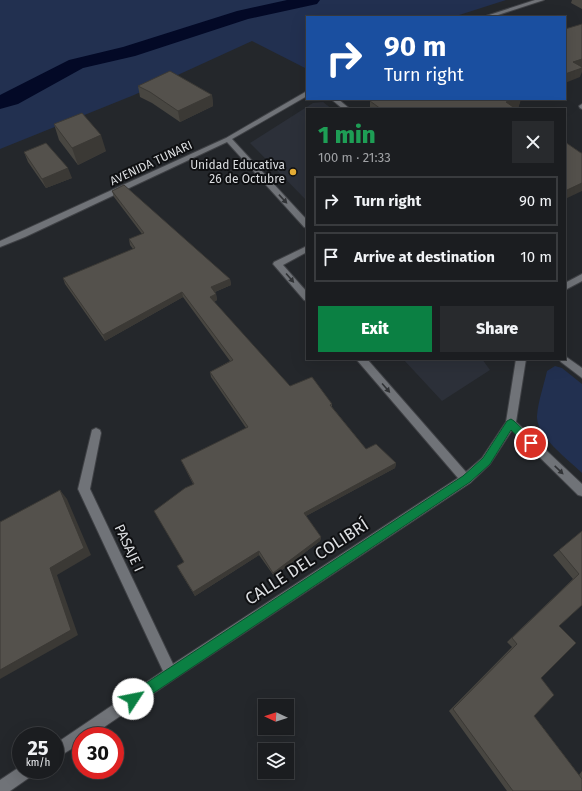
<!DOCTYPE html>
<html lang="en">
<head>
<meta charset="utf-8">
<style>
	:root { --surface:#1b1d20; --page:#282a2d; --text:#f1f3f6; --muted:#a0a2a5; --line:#393b3e; --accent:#0b8043 }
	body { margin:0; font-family:"Fira Sans",sans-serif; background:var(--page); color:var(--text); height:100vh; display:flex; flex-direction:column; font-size:15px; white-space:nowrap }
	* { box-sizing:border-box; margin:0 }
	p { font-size:13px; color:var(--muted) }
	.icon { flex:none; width:22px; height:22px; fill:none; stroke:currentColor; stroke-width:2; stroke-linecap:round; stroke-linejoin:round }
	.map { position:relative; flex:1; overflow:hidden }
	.drawer { position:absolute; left:306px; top:108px; width:260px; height:252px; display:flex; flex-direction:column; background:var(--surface); border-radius:0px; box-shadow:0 4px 16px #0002,0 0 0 1px var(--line) }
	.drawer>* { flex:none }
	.top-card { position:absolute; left:306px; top:16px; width:260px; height:84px; border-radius:0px; box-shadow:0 4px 16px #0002,0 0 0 1px var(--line); background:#1a4fa0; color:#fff; overflow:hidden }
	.needle { width:26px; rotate:274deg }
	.tools { position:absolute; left:258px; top:699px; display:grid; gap:8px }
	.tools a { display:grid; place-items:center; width:36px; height:36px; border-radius:0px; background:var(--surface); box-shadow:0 4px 16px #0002,0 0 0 1px var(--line); font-size:20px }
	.speed { position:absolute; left:12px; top:727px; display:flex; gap:8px; font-size:20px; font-weight:700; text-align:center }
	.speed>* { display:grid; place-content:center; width:52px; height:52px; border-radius:50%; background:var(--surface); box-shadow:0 4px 16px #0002,0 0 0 1px var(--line); line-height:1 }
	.speed small { font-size:10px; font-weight:400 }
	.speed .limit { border:6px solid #d22; background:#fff; color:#111 }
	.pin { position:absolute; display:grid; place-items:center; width:34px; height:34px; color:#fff; margin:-17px; border:2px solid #fff; border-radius:50%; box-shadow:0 1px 4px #0007 }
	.me { position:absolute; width:44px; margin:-22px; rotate:56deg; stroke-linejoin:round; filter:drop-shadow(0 0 3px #0008) }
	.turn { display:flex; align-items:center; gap:14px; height:84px; padding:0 12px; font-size:18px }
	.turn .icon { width:52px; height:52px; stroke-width:2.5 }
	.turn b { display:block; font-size:28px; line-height:34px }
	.round { display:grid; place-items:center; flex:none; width:42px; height:42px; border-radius:0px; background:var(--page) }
	.head { display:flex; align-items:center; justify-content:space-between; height:68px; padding:0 12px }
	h1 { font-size:24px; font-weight:800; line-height:30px; color:#1e9e55 }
	.cta { display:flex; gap:8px; margin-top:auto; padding:8px 12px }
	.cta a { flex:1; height:46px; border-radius:0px; background:var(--accent); color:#fff; font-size:16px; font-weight:800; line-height:46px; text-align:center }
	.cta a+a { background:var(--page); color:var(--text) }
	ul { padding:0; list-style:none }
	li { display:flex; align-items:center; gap:12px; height:50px; margin:0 8px 6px; padding:0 4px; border:2px solid var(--line); border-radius:0px }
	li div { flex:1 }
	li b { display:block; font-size:15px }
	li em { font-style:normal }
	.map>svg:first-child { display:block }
	.built { fill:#2c3039 }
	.green { fill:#223050 }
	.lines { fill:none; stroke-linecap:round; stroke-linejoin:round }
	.canal { fill:#030926; fill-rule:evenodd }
	.minor-casing { stroke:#3f4145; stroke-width:2 }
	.minor { fill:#707378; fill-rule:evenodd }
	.wall { fill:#484641 }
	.shaded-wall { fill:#3b3935 }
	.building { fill:#54514c; stroke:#3b3935 }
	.oneway { fill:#313336 }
	.route { fill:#0b8043; stroke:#07532c }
	.poi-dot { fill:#e5ad36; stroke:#0f1012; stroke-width:1.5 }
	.labels { text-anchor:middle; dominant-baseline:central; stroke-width:4; stroke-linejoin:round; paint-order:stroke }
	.far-street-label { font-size:12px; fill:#dcdee1; stroke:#0f1012 }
	.far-poi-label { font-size:12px; fill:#dcdee1; stroke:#0f1012; text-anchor:end }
	.street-label { font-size:14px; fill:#dcdee1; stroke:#0f1012 }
	.near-street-label { font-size:17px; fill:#dcdee1; stroke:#0f1012 }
</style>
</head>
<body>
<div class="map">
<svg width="582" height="791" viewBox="0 0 582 791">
	<rect width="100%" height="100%" fill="#24272b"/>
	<path class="built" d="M323 102 332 109H307V201L250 143 313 103Z
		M403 359H482L490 370 442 401Z"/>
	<path class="green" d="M0 0H506L453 17H307V69L252 41 134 95 0 149Z
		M555 366 562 368 582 384V473C569 460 536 436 537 416 538 401 544 385 547 371Z"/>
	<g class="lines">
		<path class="canal" d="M287 0H320L317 4 248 19 135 56 83 68 18 104 0 109V95L69 60 123 47 237 11Z"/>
		<defs>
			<path id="minor" d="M535 0H544L492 17H483Z
				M307 91V96L232 139 307 220V228L304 227 227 142 25 237 0 247V241L226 138Z
				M331 99H338L350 109H343Z
				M582 104V109L580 108 579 106Z
				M307 246V252L283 265 307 292V301L304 300 273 264 274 262Z
				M582 274V281L565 290V283Z
				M565 356 582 368V378L561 362 559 359H565Z
				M356 359H367L466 472 482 458 506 422 516 359H526L516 422 582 484V496L578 495 512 430 490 464 470 483 176 678 91 736H81V743L55 759V744L163 671 78 489 92 430 96 428 100 430 101 433 90 489 173 664 458 478Z
				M21 766V770H35L33 775 10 791H0V780Z"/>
		</defs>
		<use href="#minor" class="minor-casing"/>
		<use href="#minor" class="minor"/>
	</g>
	<path class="wall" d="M572 0H582V9L571 3Z
		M138 86 212 95 213 106 180 122 152 103 140 97Z
		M376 99H521L518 108H515L516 109H370V101Z
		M54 124 106 151 78 165 59 140Z
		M565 142 581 153 565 199Z
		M24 152 72 178 46 188 28 162Z
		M112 191 230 279 231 285 215 292 216 294 217 300 214 302 290 386 332 404V407L366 449 396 463 395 468 306 516 321 537 320 541 274 576 259 555 195 596 179 570 183 562 193 484 181 460 246 428 211 377 210 372 230 361 183 297 105 341 65 284 63 278 133 249 130 245 129 239 142 234 114 197Z
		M582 531V605L559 626 541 678 534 716 579 775 582 771V791H507L449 711 512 647 507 642 573 579 553 555Z"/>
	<path class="shaded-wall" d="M582 59V66L569 72 573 62Z
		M582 68V72L580 77 565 83V74Z
		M212 95 213 106 180 122 178 111Z
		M511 99H521L518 108 513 109 506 102Z
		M101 135 106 151 78 165 72 148Z
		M68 168 72 178 46 188 42 179Z
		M582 183V191L565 199V195L567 190Z
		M230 279 231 285 212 293 211 287Z
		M182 292 183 297 105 341 103 335Z
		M216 294 217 300 211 303 210 297Z
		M396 463 395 468 304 517V513Z
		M60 490 67 499 91 555 57 575 78 635 0 679V670L50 568Z
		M321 537 320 541 274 576 273 573Z
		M259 551V555L195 596 193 592Z"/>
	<path class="building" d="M582 24V59L573 62 582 67V68L565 74V29Z
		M170 71 212 95 178 111 150 92 138 86Z
		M376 99H518L506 102 516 109H381L370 101Z
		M82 113 101 135 72 148 54 124Z
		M565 142 581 153H582V183L567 190 565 188Z
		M46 143 68 168 42 179 24 152Z
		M124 185 230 279 211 287 216 294 210 297 290 386 312 377 332 404 330 405 366 449 376 444 396 463 304 513 321 537 273 573 259 551 193 592 177 566 184 562 154 511 185 488 194 484 181 460 248 427 210 372 233 360 182 292 103 335 63 278 135 248 129 239 144 233 112 191Z
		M60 490 84 548 50 568 71 630 0 670V522Z
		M582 531V605L559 626 576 643 541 678 554 695 534 716 582 779V791H513L453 709 517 644 512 638 579 574 559 550Z"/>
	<defs><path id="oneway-solid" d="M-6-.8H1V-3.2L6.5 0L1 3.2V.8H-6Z"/></defs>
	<g class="oneway">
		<use href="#oneway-solid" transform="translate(283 199) rotate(47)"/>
		<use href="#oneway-solid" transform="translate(290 278) rotate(49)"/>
		<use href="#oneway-solid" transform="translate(386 388) rotate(49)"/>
		<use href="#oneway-solid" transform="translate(559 470) rotate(44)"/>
	</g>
	<path class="route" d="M511 419 514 421 534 440 536 443 534 446 531 447 528 446 511 430 490 464 470 482 137 704 133 705 128 704 127 699 128 695 463 476 483 458 507 421Z"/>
	<circle class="poi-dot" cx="293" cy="172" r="4"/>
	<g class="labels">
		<g class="far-street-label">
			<text transform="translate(151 163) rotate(-25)">AVENIDA TUNARI</text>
		</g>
		<g class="far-poi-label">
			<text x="285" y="165">Unidad Educativa<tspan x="285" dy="14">26 de Octubre</tspan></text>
		</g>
		<g class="street-label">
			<text transform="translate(129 548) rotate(65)">PASAJE I</text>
		</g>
		<g class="near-street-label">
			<text transform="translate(307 562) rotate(-33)">CALLE DEL COLIBRÍ</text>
		</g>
	</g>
</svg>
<div class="tools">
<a><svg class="needle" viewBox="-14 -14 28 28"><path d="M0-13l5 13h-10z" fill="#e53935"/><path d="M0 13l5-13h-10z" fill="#a0a2a5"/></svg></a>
<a><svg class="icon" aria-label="layers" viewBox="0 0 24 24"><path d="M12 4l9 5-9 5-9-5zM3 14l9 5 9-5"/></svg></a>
</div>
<div class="speed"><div>25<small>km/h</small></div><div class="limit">30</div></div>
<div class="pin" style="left:531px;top:443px;background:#d93025"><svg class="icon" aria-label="arrive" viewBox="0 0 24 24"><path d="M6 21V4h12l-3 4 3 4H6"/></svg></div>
<svg class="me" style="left:133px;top:699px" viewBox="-20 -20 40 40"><circle r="19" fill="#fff"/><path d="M0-13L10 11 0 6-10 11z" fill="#0b8043"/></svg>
<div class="top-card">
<div class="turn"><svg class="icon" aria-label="right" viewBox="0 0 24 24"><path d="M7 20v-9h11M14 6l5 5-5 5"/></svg><div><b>90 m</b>Turn right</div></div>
</div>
<section class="drawer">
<div class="head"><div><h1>1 min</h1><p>100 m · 21:33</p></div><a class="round"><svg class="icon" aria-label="close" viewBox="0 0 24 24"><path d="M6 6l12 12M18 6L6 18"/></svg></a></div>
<ul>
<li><svg class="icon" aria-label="right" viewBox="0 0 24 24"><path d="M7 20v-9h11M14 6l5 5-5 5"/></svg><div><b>Turn right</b></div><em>90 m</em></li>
<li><svg class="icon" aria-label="arrive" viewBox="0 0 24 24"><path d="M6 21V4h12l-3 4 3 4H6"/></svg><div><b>Arrive at destination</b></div><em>10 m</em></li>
</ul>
<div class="cta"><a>Exit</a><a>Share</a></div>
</section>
</div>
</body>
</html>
